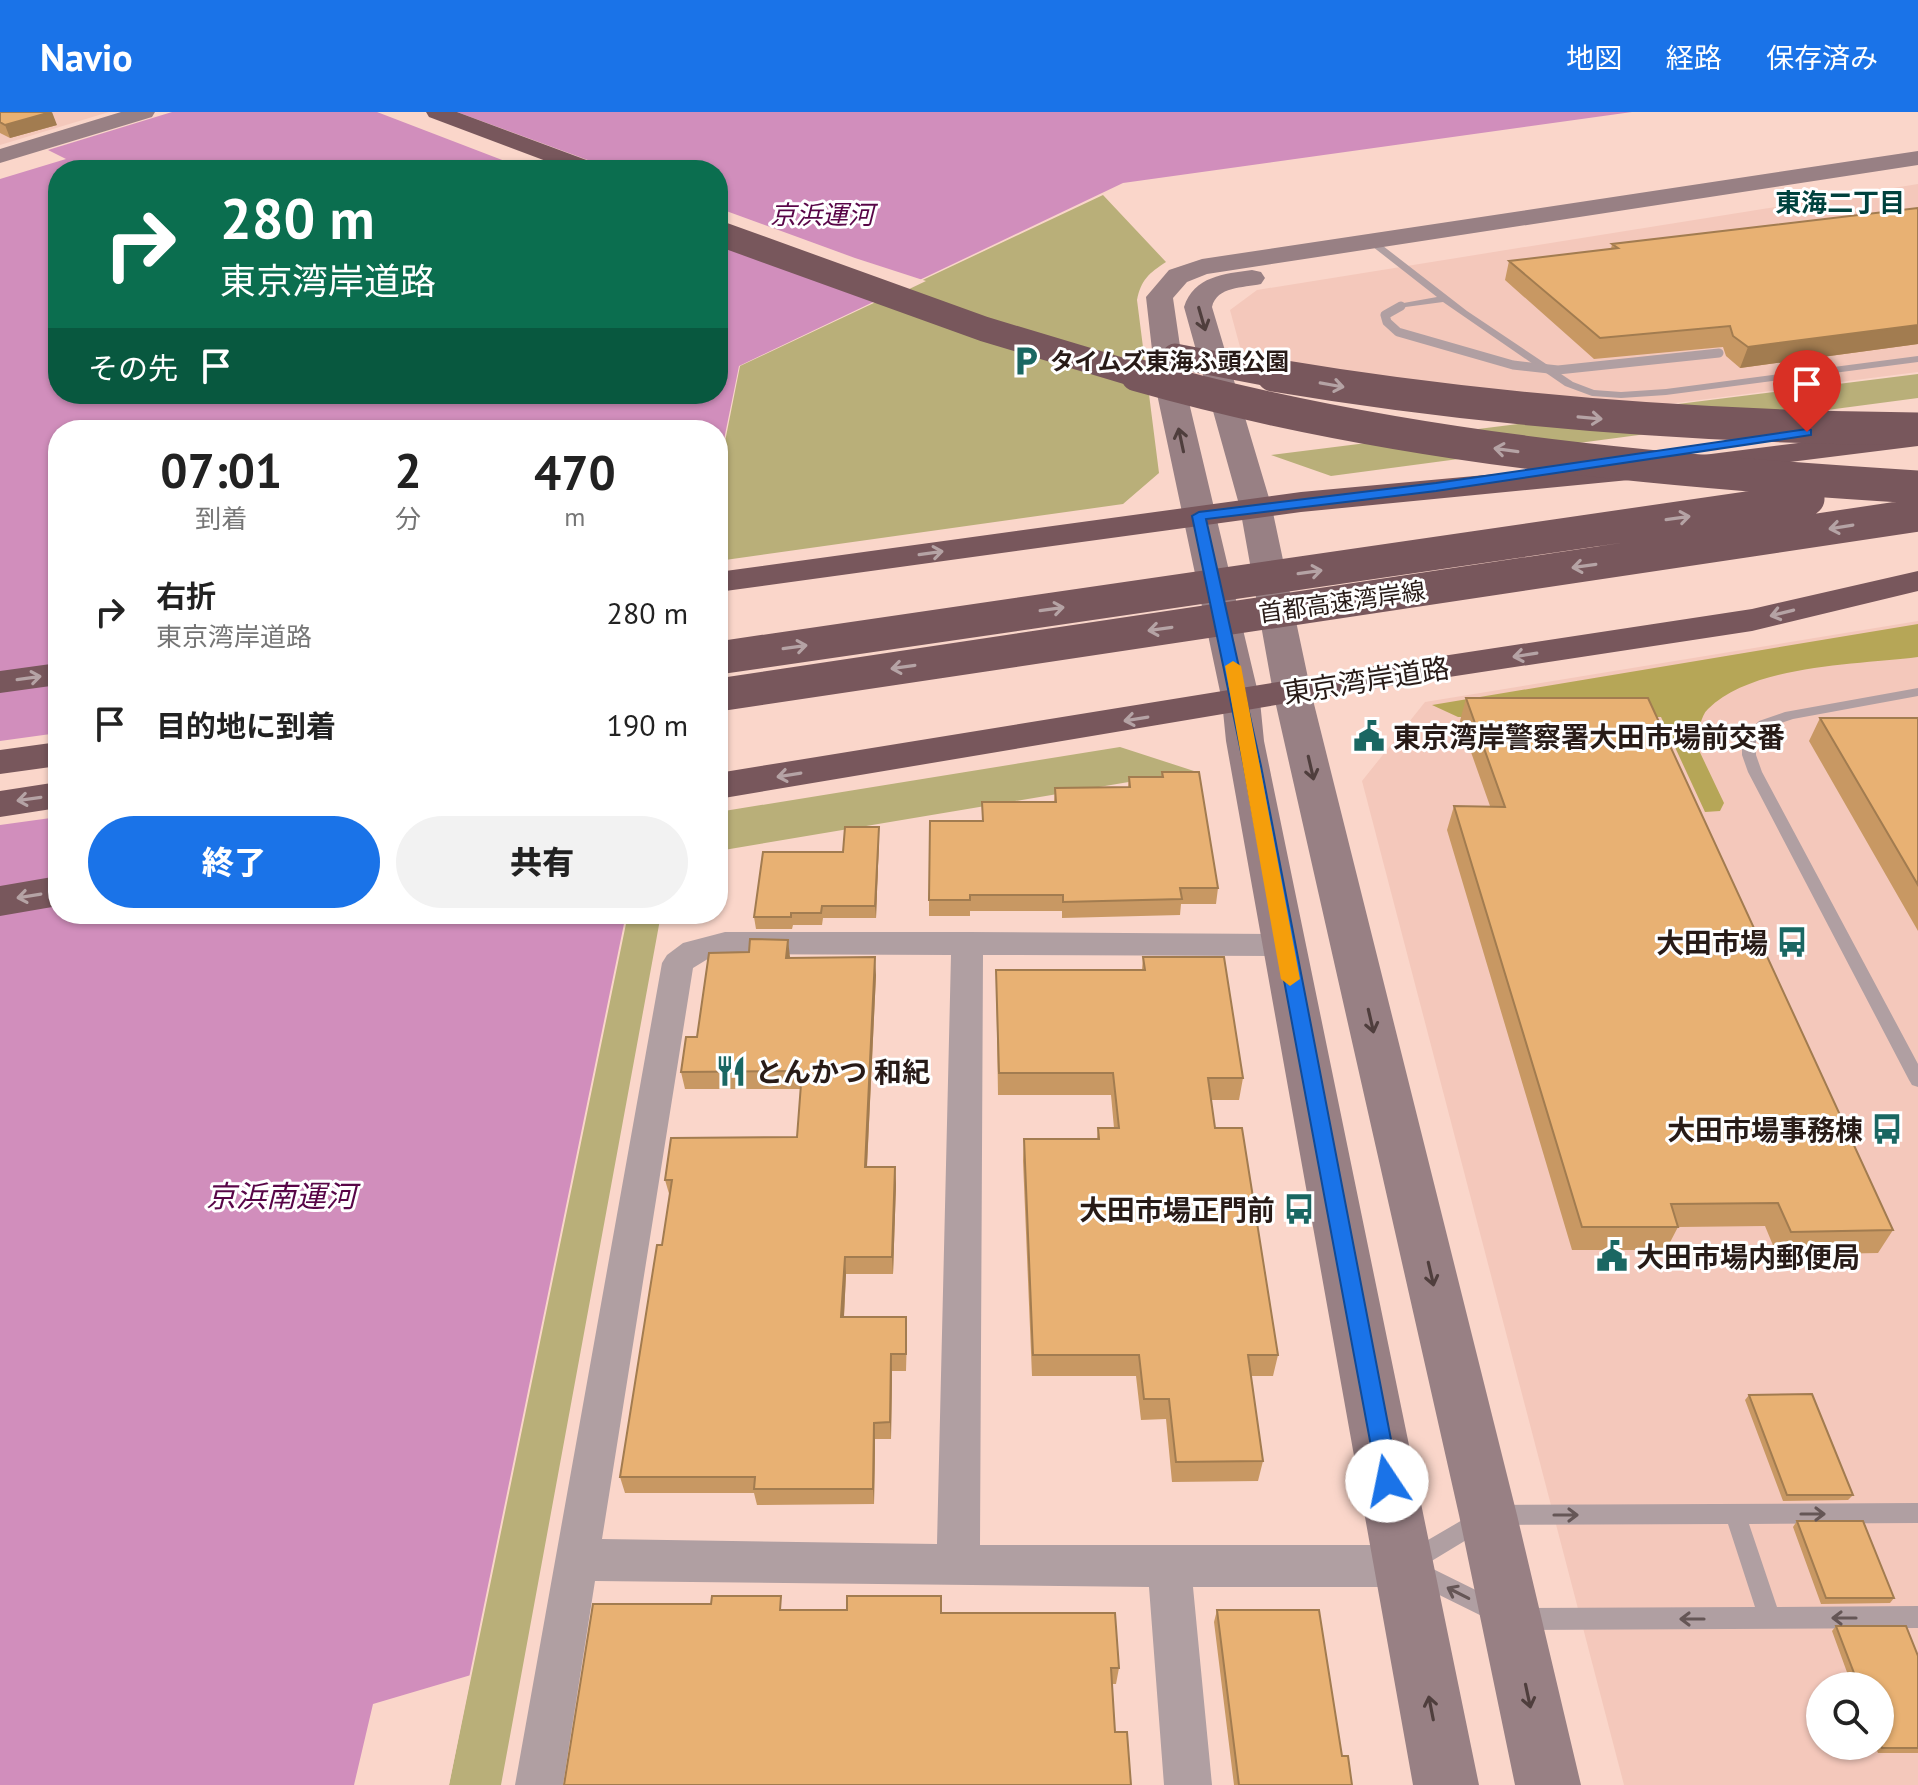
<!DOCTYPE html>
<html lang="ja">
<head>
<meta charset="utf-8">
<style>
	:root { --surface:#fff; --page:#f2f2f2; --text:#222; --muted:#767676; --accent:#1a73e8 }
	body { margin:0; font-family:"PT Sans","Noto Sans JP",sans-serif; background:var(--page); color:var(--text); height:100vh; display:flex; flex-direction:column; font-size:30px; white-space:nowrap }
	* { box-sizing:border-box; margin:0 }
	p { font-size:26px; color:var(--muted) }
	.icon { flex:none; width:44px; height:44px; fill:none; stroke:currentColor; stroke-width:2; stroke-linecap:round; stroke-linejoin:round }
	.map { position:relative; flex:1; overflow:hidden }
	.details { position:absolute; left:48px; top:308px; width:680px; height:504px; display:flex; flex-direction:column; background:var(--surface); border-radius:32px; box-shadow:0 2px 6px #0004 }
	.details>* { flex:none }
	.banner { position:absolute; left:48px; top:48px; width:680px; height:244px; border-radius:32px; box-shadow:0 2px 6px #0004; background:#0b6e4f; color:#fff; overflow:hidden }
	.buttons { position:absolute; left:1806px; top:1560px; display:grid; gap:16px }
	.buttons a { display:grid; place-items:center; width:88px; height:88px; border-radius:50%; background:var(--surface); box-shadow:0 2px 6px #0004; font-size:40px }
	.pin { position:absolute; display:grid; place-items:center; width:68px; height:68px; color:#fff; margin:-82px -34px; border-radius:50% 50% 50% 0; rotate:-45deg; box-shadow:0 0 8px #0007 }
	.pin .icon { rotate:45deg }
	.me { position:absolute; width:88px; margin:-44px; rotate:349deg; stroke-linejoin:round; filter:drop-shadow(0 0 6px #0008) }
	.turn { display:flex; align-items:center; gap:28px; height:168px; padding:0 40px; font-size:36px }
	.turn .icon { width:104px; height:104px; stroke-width:2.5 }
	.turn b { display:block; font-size:56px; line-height:68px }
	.then { display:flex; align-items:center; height:76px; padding:0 40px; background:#0003; gap:16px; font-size:30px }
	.eta { display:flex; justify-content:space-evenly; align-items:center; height:136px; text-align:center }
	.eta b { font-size:48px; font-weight:800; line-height:56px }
	.primary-button { display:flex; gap:16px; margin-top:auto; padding:16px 40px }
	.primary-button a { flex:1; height:92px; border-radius:48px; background:var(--accent); color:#fff; font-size:32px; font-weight:800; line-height:92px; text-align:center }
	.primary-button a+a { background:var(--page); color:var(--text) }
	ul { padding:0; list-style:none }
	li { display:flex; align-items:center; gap:24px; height:112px; padding:0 40px }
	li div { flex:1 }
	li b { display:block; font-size:30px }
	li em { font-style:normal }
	header { display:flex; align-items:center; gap:48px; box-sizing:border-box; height:112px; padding:0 40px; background:var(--accent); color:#fff }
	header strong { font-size:38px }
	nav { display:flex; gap:44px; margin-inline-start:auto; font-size:28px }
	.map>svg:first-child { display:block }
	.built { fill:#f4c8bb; fill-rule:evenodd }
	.green { fill:#b9af79 }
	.forest { fill:#b6a657 }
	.water { fill:#d18ebc; fill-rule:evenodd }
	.pier { fill:#fad6ca }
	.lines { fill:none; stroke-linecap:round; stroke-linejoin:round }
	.lane { fill:#b09fa2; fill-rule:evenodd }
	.street { fill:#b09fa2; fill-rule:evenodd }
	.secondary { fill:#988084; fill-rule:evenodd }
	.highway { fill:#78575c; fill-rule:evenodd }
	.lane-bridge { stroke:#b09fa2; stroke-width:9 }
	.highway-bridge-far1 { stroke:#78575c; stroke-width:25 }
	.highway-bridge { stroke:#78575c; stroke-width:33 }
	.wall { fill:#c89863 }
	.shaded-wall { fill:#a27c50 }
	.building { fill:#e8b173; stroke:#a27c50; stroke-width:2 }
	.oneway { stroke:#4f3e3d }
	.oneway2 { stroke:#b5a3a5 }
	.oneway3 { stroke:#655656 }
	.route { fill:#1a73e8; stroke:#114b97; stroke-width:2 }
	.slow { fill:#f59e0b }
	.labels { text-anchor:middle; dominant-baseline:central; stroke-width:6; stroke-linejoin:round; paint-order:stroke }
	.far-poi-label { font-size:24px; font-weight:bold; fill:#281b17; stroke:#fff; text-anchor:start }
	.far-street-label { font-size:24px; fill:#281b17; stroke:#fff }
	.far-neighbourhood-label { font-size:26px; font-weight:bold; fill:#00423e; stroke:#fff }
	.far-water-label { font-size:26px; font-style:italic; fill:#580547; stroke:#fff }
	.street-label { font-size:28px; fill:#281b17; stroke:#fff }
	.poi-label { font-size:28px; font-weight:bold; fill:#281b17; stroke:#fff; text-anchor:start }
	.water-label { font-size:30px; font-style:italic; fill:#580547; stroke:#fff }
</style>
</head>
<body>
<header>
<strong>Navio</strong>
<nav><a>地図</a><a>経路</a><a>保存済み</a></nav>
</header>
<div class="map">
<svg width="1918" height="1673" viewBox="0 0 1918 1673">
	<rect width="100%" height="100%" fill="#fad6ca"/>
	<path class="built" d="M0 0H109L0 33Z
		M1918 72V260L1629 297 1243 246 1230 198 1257 178Z
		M1918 509V1673H1624L1362 669 1425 590ZM1820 1574H1880V1634H1820Z"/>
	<path class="green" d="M1103 83 1166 150C1149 161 1141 168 1137 188L1159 361 1123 392 718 449V365L740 254Z
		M1918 262V286L1331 364 1271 343Z
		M1120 635 1194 659 718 739V700Z
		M628 802H661L501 1673H449Z"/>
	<path class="forest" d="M1918 512V545C1857 553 1754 552 1708 597 1700 604 1699 621 1696 632L1724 691 1720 699 1705 700 1661 605H1458L1432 593Z"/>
	<path class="water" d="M172 0H1632L1123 71 739 254 718 357V318H58V802H626L447 1673H0V67L66 47 48 38ZM58 58H718V282H58Z"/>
	<path class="pier" d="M377 0H457L615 58H528Z
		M718 96 855 146 926 169 880 191 718 130Z
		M58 621V705L0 713V629Z
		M471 1563 449 1673H354L373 1592Z"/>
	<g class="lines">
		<path class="lane" d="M1368 127H1374L1467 199 1573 270 1594 278 1621 280 1666 277 1918 244V250L1666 283 1621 286 1592 284 1565 274 1443 190 1398 196V192L1437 185 1368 131Z
			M1918 576V584L1793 607 1769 615 1756 627V643L1762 660 1918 952V975L1912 973 1909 968 1748 660 1742 643V626L1759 609 1785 600Z
			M1918 1391V1411L1749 1412 1777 1495 1918 1494V1516L1520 1518 1512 1515 1509 1507 1512 1499 1520 1496 1755 1495 1728 1412 1491 1413 1425 1453 1502 1491 1505 1499 1502 1507 1494 1510 1411 1469 1409 1458 1404 1456 1401 1449 1404 1442 1488 1393Z"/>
		<path class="street" d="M967 820 1284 822 1295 825 1300 833 1295 841 1284 844 983 843 980 1433H1404L1419 1439 1426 1454 1419 1469 1404 1475H1193L1212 1673H1164L1149 1475 595 1469 563 1673H515L662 851 667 843 683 831 725 820ZM725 842 951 843 937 1432 602 1427 693 856 711 845Z"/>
		<path class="secondary" d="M121 0H155L152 5 0 51V37Z
			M1918 39V53L1207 162 1187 170 1173 186 1187 282 1260 589 1264 629 1479 1673H1413L1226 629 1222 589 1157 282 1146 185 1169 158 1202 147Z
			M1252 158 1261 160 1265 166 1261 172C1243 176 1217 174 1212 195L1272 396 1311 580 1517 1403 1581 1673H1515L1459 1403 1273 580 1240 396 1184 195C1194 164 1224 162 1252 158Z"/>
		<path class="highway" d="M426 0H457L600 53 604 58H570L429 5Z
			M1918 316V334L1711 360 1301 400 718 480V460L1301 380 1711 342Z
			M1918 459V479L1752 519 1377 576 718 687V661L1377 554 1752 497Z
			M58 551V573L0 581V559Z
			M58 630V654L0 662V638Z
			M58 670V696L0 705V679Z
			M58 764V794L0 804V774Z"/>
		<path class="lane-bridge" d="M1401 194 1385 203 1387 210 1398 220 1513 253 1558 258 1719 241"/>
		<path class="highway-bridge-far1" d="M718 121 984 217 1144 265
			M1175 244 1285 265"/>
		<path class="highway-bridge" d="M1137 263C1390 335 1656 359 1918 375
			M1273 263C1487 299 1701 315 1918 317
			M718 546 1808 387
			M718 583 1918 403"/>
	</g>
	<path class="wall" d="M0 0 57 13 10 26 0 21Z
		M1918 96V232L1740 256 1726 244 1723 235 1594 247 1505 168 1509 149 1611 137 1612 132Z
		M1466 586 1893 1118 1878 1141 1777 1143 1765 1114 1678 1115 1666 1138H1572L1447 718 1454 694H1490L1460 609Z
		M1820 606H1918V819L1809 629Z
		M1162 660 1218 776 1216 792H1181L1180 803 1062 806V799H970V804H929V788L982 709 1054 690 1055 676 1128 675 1129 665H1161Z
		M879 727 876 806H823L822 813H793L792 817H756L754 805 843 740Z
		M1143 845 1243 966 1239 988H1211L1215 1016 1278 1243 1273 1264H1251L1263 1349 1258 1369 1172 1370 1166 1307 1141 1308 1136 1264H1032L1023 1049 1024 1027H1097L1098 1016H1114L1111 983H998L996 858H1142Z
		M790 846 876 863 867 1055H895L896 1073 893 1162H846L844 1205H906L907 1222 906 1259H892L891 1327H875L874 1392 757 1393 754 1381H625L620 1365 662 1133 670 1085 665 1068 797 1025 801 977H685L681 960 697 925Z
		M1749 1283 1853 1383 1848 1388 1783 1389 1745 1288Z
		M1797 1409 1894 1486 1890 1491 1821 1492 1793 1415Z
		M711 1492 784 1498 942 1501 1119 1556 1116 1572H1112L1115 1620 1131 1673Z
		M1217 1498 1342 1644 1352 1673H1234L1214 1510Z
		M1836 1514 1918 1544V1641H1878L1875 1634H1880V1574H1852L1832 1519Z"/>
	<path class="shaded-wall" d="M52 0 57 13 10 26 5 13Z
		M1918 213V232L1740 256 1748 235Z
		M879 715V727L876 806 875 794Z
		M788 828 790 845 786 846Z
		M875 845 876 863 866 1073 865 1055Z
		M895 1055 896 1073 893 1162 892 1145Z
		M845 1145 846 1162 843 1222 841 1205Z
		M891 1242 892 1259 891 1327 890 1310Z
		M874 1311 875 1327 874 1392 873 1377Z"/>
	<path class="building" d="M0 0H51L5 13 0 10Z
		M1918 96V213L1748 235 1733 224 1730 214 1600 226 1509 149 1618 136 1612 132Z
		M1466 586H1648L1893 1118 1791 1120 1778 1091 1671 1092 1678 1115H1582L1454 694 1505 695Z
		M1820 606H1918V773Z
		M1162 660H1199L1218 776H1180L1182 787 1063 790V783H970V788H929L930 709H983L982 690H1056L1055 676 1130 675 1129 665H1163Z
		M845 715H879L875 794H822L821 801H791V805H754L763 740H843Z
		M750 827 788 828 786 846 875 845 865 1055H895L892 1145H845L841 1205H906V1242H891L890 1310 874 1311 873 1377H754L755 1365H620L657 1133H662L672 1068H665L671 1026 797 1025 802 959 681 960 686 925H697L709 841 749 840Z
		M1143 845H1224L1243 966H1208L1215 1016H1242L1278 1243H1248L1263 1349 1176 1350 1169 1287H1144L1139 1243H1033L1024 1027H1099L1098 1016H1119L1113 961H999L996 858H1145Z
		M1812 1282 1853 1383H1787L1749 1283Z
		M1797 1409H1863L1894 1486H1826Z
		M712 1484H781L780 1498H847V1484H941V1501H1115L1119 1556H1111L1115 1620H1127L1131 1673H564L593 1492H711Z
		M1217 1498H1319L1342 1644H1348L1352 1673H1239Z
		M1836 1514H1906L1918 1544V1636H1882L1880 1630V1574H1859Z"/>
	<defs><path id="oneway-shaft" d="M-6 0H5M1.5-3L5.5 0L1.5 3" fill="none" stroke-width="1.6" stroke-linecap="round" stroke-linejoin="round" transform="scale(2)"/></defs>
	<g class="oneway">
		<use href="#oneway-shaft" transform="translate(1202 207) rotate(74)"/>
		<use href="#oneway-shaft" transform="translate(1181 328) rotate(-102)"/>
		<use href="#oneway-shaft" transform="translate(1311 656) rotate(77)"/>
		<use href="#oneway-shaft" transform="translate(1371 909) rotate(77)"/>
		<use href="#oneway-shaft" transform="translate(1431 1162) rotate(77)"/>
		<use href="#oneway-shaft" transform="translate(1528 1584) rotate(78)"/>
		<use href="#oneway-shaft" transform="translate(1431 1596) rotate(-101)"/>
	</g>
	<g class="oneway2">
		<use href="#oneway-shaft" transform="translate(1332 273) rotate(10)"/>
		<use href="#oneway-shaft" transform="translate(1590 306) rotate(5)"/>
		<use href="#oneway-shaft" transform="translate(1506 338) rotate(-172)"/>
		<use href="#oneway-shaft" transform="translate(1678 406) rotate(-8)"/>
		<use href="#oneway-shaft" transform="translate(1841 415) rotate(171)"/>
		<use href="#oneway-shaft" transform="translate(931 441) rotate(-8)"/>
		<use href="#oneway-shaft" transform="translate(1584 454) rotate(172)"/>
		<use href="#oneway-shaft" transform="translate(1310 460) rotate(-8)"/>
		<use href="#oneway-shaft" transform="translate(1052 497) rotate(-8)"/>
		<use href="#oneway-shaft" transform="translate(1782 501) rotate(166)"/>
		<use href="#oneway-shaft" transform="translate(1160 517) rotate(172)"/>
		<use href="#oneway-shaft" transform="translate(795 535) rotate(-8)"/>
		<use href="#oneway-shaft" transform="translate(1525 543) rotate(171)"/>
		<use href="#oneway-shaft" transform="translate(903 555) rotate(172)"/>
		<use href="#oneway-shaft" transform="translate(29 566) rotate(-8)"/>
		<use href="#oneway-shaft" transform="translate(1136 607) rotate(171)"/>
		<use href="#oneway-shaft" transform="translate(789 663) rotate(171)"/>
		<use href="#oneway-shaft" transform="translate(29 687) rotate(172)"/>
		<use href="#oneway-shaft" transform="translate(29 784) rotate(171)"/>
	</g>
	<g class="oneway3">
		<use href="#oneway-shaft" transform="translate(1813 1402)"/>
		<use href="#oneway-shaft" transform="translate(1566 1403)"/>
		<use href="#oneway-shaft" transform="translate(1458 1481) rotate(-153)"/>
		<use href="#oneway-shaft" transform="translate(1844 1506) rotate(180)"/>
		<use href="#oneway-shaft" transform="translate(1692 1507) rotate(180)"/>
	</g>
	<path class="route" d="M1807 317 1811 318V323L1436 379 1206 407 1261 654 1399 1369 1396 1377 1387 1380 1379 1377 1244 654 1192 404 1199 400 1436 371Z"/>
	<path class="slow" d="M1233 549 1241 554 1300 867 1290 874 1281 867 1225 554Z"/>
	<defs>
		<symbol id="parking-bare" viewBox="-9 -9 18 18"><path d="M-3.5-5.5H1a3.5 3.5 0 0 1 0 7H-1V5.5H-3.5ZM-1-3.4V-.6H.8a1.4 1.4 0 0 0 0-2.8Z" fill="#1a6762" stroke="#fff" stroke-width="2.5" paint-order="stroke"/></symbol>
		<symbol id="civic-bare" viewBox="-9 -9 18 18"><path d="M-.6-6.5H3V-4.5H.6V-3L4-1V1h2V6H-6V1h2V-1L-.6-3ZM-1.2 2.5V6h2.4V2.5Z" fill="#1a6762" stroke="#fff" stroke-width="2.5" paint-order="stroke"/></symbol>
		<symbol id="bus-bare" viewBox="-9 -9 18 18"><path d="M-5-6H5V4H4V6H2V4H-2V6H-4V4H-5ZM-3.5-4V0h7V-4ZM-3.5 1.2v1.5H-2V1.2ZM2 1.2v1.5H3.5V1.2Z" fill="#1a6762" stroke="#fff" stroke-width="2.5" paint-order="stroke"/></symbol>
		<symbol id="restaurant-bare" viewBox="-9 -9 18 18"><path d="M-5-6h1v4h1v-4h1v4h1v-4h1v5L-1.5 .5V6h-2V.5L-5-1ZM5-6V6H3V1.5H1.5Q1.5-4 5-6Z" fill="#1a6762" stroke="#fff" stroke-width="2.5" paint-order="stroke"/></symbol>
	</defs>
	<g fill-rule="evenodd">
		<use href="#parking-bare" x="1004" y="227" width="44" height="44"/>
		<use href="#civic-bare" x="1347" y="602" width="44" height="44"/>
		<use href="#bus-bare" x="1770" y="808" width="44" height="44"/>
		<use href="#restaurant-bare" x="709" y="937" width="44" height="44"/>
		<use href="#bus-bare" x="1865" y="995" width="44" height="44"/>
		<use href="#bus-bare" x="1277" y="1075" width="44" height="44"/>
		<use href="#civic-bare" x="1590" y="1122" width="44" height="44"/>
	</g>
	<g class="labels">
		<g class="far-poi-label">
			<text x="1050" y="249">タイムズ東海ふ頭公園</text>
		</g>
		<g class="far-street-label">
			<text transform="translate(1342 490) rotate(-8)">首都高速湾岸線</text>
		</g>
		<g class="far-neighbourhood-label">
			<text x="1840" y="90">東海二丁目</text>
		</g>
		<g class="far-water-label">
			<text x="822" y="102">京浜運河</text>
		</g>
		<g class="street-label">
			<text transform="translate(1366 568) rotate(-9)">東京湾岸道路</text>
		</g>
		<g class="poi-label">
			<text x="1393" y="624">東京湾岸警察署大田市場前交番</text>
			<text x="1768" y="830" text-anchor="end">大田市場</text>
			<text x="755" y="959">とんかつ 和紀</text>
			<text x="1863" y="1017" text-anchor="end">大田市場事務棟</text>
			<text x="1275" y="1097" text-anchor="end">大田市場正門前</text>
			<text x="1636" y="1144">大田市場内郵便局</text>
		</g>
		<g class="water-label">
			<text x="281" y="1083">京浜南運河</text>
		</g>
	</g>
</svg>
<div class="buttons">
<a><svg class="icon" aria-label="search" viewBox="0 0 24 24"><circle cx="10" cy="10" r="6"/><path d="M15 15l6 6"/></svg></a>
</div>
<div class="pin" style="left:1807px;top:320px;background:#d93025"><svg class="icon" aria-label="arrive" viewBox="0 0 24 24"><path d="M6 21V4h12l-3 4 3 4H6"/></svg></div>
<svg class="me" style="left:1387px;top:1369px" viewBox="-20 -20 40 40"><circle r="19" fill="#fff"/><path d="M0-13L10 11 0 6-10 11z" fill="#1a73e8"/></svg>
<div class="banner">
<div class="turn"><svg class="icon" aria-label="right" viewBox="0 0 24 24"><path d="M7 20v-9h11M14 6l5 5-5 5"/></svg><div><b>280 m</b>東京湾岸道路</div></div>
<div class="then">その先<svg class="icon" aria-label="arrive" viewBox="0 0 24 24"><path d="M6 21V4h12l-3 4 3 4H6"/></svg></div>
</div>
<section class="details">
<div class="eta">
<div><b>07:01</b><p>到着</p></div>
<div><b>2</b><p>分</p></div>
<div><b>470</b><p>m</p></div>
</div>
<ul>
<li><svg class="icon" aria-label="right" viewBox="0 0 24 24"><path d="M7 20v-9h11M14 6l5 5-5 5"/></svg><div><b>右折</b><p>東京湾岸道路</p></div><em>280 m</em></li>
<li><svg class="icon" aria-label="arrive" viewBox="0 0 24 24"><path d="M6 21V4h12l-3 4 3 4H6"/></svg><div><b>目的地に到着</b></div><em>190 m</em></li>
</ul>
<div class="primary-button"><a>終了</a><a>共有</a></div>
</section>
</div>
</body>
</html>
